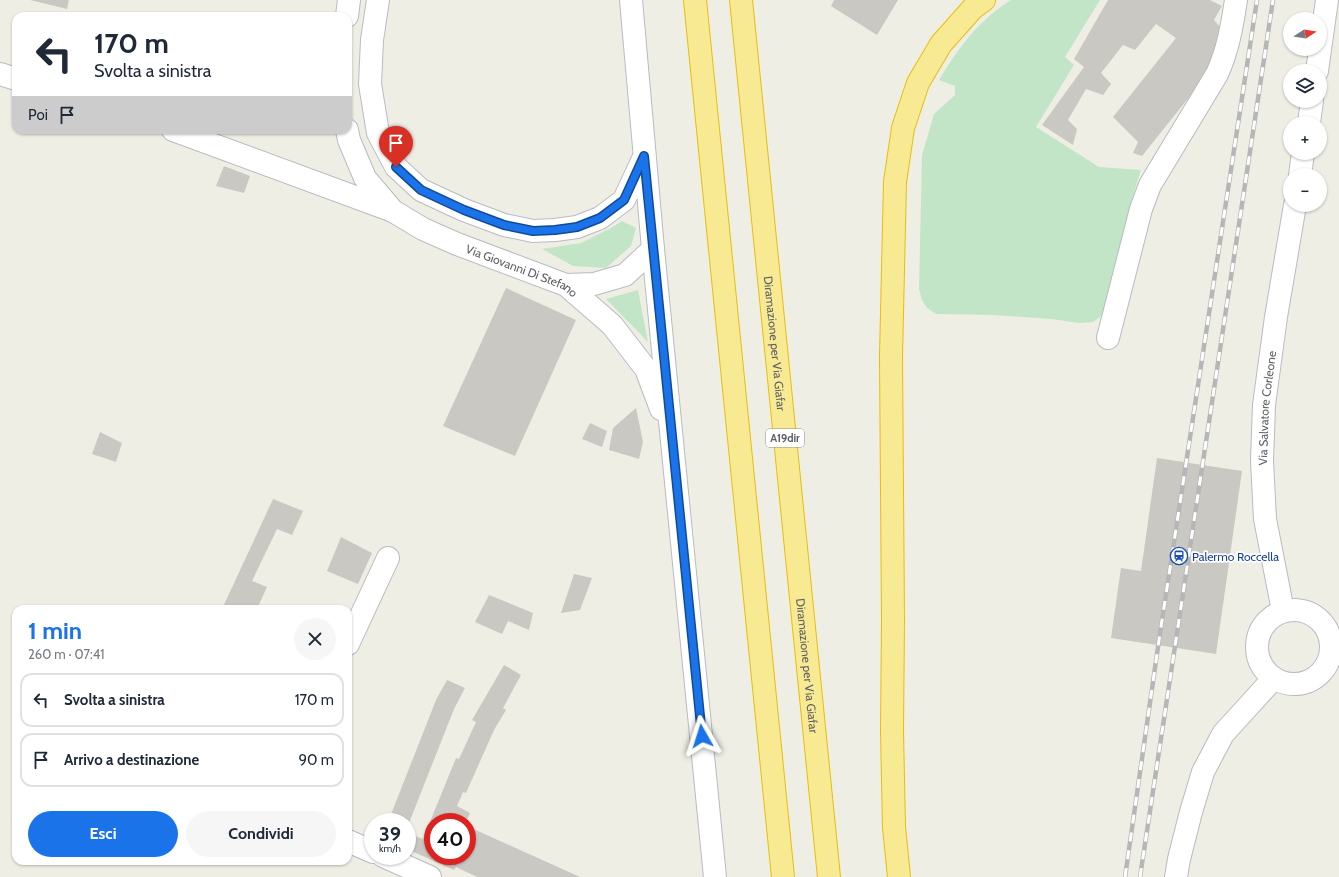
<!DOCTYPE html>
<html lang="it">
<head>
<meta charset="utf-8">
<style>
	:root { --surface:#fff; --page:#f6f6f7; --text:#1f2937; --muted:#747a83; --line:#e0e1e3; --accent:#1a73e8 }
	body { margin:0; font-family:Cabin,sans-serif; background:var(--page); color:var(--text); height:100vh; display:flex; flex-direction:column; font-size:15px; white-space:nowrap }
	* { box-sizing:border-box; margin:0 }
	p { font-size:13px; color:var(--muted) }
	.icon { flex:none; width:22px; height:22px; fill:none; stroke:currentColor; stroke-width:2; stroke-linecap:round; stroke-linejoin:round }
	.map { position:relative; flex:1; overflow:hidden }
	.sheet { position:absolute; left:12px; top:605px; width:340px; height:260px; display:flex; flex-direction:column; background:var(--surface); border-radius:12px; box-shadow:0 1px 3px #0004 }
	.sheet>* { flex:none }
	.top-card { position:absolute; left:12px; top:12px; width:340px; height:122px; border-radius:12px; box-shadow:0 1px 3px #0004; background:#fff; color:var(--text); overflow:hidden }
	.needle { width:26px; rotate:78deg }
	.buttons { position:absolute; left:1283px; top:12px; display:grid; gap:8px }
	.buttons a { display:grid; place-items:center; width:44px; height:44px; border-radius:50%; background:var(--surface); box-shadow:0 1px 3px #0004; font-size:20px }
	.speed { position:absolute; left:364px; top:813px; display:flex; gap:8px; font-size:20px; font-weight:700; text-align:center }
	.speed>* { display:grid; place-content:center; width:52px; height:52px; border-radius:50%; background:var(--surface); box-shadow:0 1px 3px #0004; line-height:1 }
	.speed small { font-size:10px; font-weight:400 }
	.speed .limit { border:6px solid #d22; background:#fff; color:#111 }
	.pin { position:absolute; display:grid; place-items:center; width:34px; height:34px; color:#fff; margin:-41px -17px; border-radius:50% 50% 50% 0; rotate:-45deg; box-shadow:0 0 4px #0007 }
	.pin .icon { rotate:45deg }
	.me { position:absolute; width:44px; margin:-22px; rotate:354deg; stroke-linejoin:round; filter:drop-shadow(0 0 3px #0008) }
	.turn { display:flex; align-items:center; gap:14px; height:84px; padding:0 16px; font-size:18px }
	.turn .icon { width:52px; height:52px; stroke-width:2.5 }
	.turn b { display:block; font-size:28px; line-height:34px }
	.then { display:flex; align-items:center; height:38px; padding:0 16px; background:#0003; gap:8px; font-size:15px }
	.round { display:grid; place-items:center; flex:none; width:42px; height:42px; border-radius:21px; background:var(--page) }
	.summary { display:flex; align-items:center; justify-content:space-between; height:68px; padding:0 16px }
	h1 { font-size:24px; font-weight:800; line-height:30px; color:var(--accent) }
	.action { display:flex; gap:8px; margin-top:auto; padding:8px 16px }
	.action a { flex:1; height:46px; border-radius:24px; background:var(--accent); color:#fff; font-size:16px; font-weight:800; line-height:46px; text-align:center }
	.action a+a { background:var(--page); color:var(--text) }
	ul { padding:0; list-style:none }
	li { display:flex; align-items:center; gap:12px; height:54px; margin:0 8px 6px; padding:0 8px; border:2px solid var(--line); border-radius:12px }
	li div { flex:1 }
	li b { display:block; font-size:15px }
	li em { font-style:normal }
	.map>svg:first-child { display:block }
	.green { fill:#c3e5c7 }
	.building { fill:#cac8c2 }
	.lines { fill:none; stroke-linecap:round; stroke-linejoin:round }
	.street-casing { stroke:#b8babe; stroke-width:24 }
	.secondary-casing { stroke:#b9bbc0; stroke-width:24 }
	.highway-casing { stroke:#e8be0c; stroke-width:24 }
	.street { stroke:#fff; stroke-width:22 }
	.secondary { stroke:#fff; stroke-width:22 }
	.highway { stroke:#f8ea93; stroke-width:22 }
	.rail-casing { stroke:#b5b6b6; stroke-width:4.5 }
	.rail { stroke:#fff; stroke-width:3; stroke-dasharray:9; stroke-linecap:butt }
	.route-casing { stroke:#114b97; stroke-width:10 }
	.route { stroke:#1a73e8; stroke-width:7 }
	.labels { text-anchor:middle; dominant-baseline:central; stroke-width:3.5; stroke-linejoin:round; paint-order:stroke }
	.shield { fill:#fff; stroke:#8e9093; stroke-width:1 }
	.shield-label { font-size:11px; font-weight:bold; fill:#5d6065 }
	.street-label { font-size:12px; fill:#5d6065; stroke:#fff }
	.transit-label { font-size:12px; fill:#164399; stroke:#fff; text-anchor:start }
</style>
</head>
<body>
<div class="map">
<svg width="1339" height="877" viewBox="0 0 1339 877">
	<rect width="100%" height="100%" fill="#efeee5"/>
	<path class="green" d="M1011 0H1100L1065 57 1074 65 1036 127 1099 167 1141 170 1131 202 1103 315 1093 322 1079 323 1051 319 994 315 936 314 927 308 922 300 919 289 922 155 934 114 955 95V86L939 80C959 47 978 21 1011 0Z
		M622 221 636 228 631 246 606 268 573 266 542 249 581 243 611 228Z
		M638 290 648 342 606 299Z"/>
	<path class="building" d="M30 0H69L67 9Z
		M834 0H898L877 35 831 6Z
		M1108 0H1210L1222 6 1214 20 1221 28 1218 61 1142 156 1133 153 1138 142 1113 117 1176 38 1156 24 1135 50 1123 45 1101 73 1111 84 1103 95 1086 89 1068 120 1077 129 1073 145 1042 125 1084 67 1074 59Z
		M224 166 250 176 244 193 216 186Z
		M506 288 576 320 515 456 443 426Z
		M636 408 643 442 639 459 609 450 613 428Z
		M590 423 607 431 602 447 582 439Z
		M100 432 122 443 116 462 92 454Z
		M1157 458 1242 471 1216 654 1111 638 1121 568 1141 571Z
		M273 499 303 511 292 535 277 529 252 581 267 587 257 609H222Z
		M341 537 372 553 358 584 327 571Z
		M574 574 592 578 580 610 561 613Z
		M489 595 533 613 529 630 508 621 502 634 475 622Z
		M504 665 521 675 503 708 506 710 494 730 466 793 463 792 457 806 470 813 466 822H433V856H467V826L580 877H477L456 867 454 870 407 849V833L423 839 456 758 459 759 476 722 472 720Z
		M447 680 465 688 454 709 407 828V822H388L436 700Z"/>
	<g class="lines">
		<defs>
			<path id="street" d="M0 74 16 79
				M173 130 393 211
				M1108 338 1141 209 1150 185 1217 74C1228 50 1232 26 1236 0
				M348 644 388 558
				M348 841 373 852
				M383 856 430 877
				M1176 877 1179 859 1191 812 1203 772 1223 734 1274 678"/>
			<g id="secondary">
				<path d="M378 0 372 40 370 84 378 133 396 167 421 190 464 210 504 225 533 231 555 230 577 227 600 218 624 200 644 157"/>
				<path d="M631 0 653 249 715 877"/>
				<path d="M347 16 349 0"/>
				<path d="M1317 71 1327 0"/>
				<path d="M1309 123 1312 101"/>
				<path id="s1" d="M347 130 349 140 365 178 393 211 423 229 457 244 566 285 612 325 646 369 661 409"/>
				<path d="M1300 175 1303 153"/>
				<path d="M566 285 594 284 625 275 653 249"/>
				<circle cx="1294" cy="647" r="37"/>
				<path id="s2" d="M1283 611 1265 519 1262 461 1264 405 1276 317 1295 205"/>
			</g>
			<g id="highway">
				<path d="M695 0 783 877"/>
				<path id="s3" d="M741 0 829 877"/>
				<path d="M899 877 894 827 892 731 893 620 891 357 895 182 903 128 918 83 941 44 973 8 984 0"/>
			</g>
		</defs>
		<use href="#street" class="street-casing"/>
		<use href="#secondary" class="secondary-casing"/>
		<use href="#highway" class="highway-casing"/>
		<use href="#street" class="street"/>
		<use href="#secondary" class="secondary"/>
		<use href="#highway" class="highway"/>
		<defs>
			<path id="rail" d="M1125 877 1159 640 1257 0
				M1140 877 1273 0"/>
		</defs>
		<use href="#rail" class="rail-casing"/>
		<use href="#rail" class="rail"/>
	</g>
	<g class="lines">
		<defs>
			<path id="route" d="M396 167 421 190 464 210 504 225 533 231 555 230 577 227 600 218 624 200 644 156 702 736"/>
		</defs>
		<use href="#route" class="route-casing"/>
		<use href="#route" class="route"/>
	</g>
	<defs>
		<symbol id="station-ring" viewBox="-11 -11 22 22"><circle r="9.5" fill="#fff" stroke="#1a4fb4" stroke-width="1.5"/><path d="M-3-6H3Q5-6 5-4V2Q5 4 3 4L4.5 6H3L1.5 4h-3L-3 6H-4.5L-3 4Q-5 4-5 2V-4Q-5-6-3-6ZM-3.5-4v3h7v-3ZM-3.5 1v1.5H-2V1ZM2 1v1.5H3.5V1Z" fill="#1a4fb4"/></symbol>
	</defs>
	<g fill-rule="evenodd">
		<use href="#station-ring" x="1169" y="546" width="20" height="20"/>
	</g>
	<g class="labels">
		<rect class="shield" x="766" y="429" width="38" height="18" rx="3"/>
		<g class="shield-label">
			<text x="785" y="438">A19dir</text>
		</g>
		<g class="street-label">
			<text stroke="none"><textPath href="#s1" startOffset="237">Via Giovanni Di Stefano</textPath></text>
			<text stroke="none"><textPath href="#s3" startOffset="345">Diramazione per Via Giafar</textPath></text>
			<text stroke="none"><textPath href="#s2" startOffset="205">Via Salvatore Corleone</textPath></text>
			<text stroke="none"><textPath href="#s3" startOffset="669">Diramazione per Via Giafar</textPath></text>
		</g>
		<g class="transit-label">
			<text x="1192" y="556">Palermo Roccella</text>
		</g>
	</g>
</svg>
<div class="buttons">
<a><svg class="needle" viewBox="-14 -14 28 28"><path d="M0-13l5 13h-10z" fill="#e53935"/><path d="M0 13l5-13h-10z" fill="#747a83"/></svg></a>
<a><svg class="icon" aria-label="layers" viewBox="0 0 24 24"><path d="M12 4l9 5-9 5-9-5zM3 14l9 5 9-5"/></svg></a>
<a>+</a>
<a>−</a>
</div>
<div class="speed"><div>39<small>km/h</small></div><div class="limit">40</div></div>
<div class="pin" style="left:396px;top:167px;background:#d93025"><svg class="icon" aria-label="arrive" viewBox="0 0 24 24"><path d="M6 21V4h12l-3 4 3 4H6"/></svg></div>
<svg class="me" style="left:702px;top:736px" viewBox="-20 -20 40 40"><path d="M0-17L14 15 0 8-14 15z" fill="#1a73e8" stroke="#fff" stroke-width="4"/></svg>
<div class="top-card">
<div class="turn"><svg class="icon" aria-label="left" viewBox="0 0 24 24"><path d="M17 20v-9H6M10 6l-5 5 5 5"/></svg><div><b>170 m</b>Svolta a sinistra</div></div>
<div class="then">Poi<svg class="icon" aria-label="arrive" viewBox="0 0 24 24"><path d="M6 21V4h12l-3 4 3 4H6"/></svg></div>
</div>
<section class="sheet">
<div class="summary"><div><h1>1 min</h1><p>260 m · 07:41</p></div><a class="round"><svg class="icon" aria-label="close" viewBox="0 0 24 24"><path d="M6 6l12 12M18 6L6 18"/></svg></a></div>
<ul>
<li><svg class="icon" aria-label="left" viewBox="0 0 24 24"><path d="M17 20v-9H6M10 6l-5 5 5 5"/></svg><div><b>Svolta a sinistra</b></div><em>170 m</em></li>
<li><svg class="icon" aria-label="arrive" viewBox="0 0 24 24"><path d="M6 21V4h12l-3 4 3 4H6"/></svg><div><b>Arrivo a destinazione</b></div><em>90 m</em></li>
</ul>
<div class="action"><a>Esci</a><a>Condividi</a></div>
</section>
</div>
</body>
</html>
